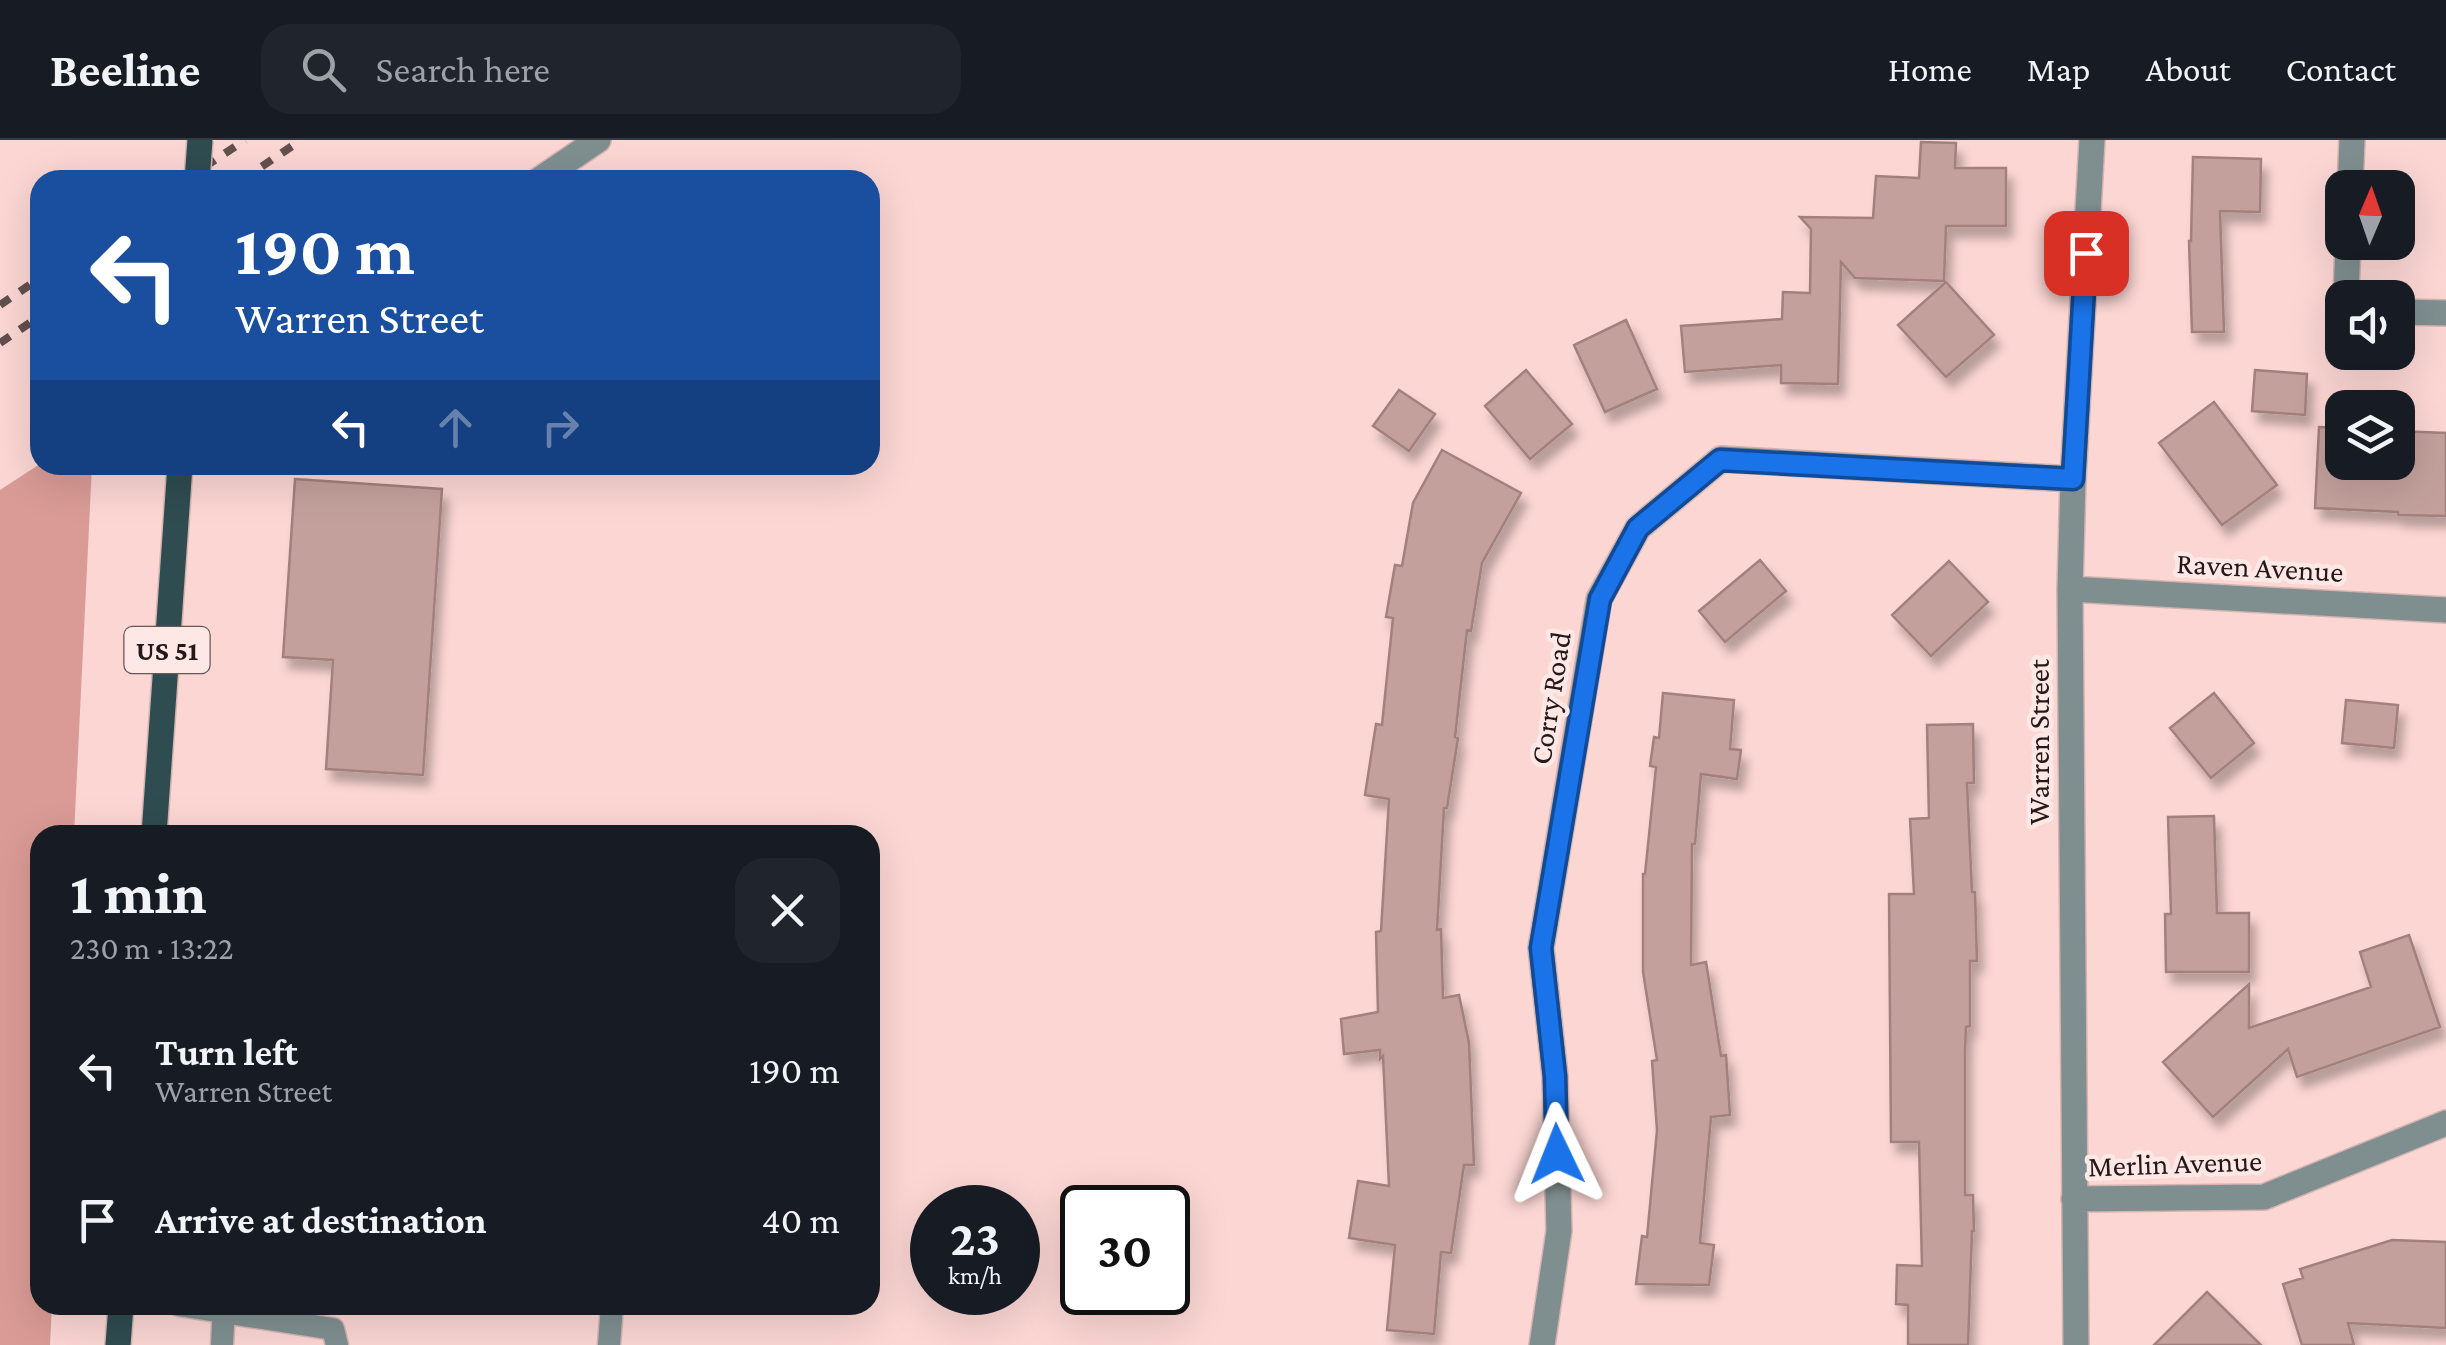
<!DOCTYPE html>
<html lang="en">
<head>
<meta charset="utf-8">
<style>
	:root { --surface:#171b24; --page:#20242c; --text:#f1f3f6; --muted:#9ea1a6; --line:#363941 }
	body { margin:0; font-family:"Crimson Pro",serif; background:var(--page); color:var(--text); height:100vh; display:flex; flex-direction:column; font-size:38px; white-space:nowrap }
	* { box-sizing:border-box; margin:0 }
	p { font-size:32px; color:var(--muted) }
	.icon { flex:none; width:55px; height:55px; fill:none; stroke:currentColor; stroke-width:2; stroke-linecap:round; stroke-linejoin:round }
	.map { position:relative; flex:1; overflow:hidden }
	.drawer { position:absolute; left:30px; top:685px; width:850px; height:490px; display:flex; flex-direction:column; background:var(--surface); border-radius:30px; box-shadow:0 10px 40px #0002 }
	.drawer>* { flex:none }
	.guide { position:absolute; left:30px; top:30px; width:850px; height:305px; border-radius:30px; box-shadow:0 10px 40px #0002; background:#1a4fa0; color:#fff; overflow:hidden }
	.needle { width:65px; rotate:2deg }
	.buttons { position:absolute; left:2325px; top:30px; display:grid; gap:20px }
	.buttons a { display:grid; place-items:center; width:90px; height:90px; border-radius:20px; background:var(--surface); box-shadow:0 10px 40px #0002; font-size:50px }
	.speed { position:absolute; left:910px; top:1045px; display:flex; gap:20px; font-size:50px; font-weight:700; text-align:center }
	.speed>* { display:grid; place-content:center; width:130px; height:130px; border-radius:50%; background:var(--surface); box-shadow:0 10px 40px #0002; line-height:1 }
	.speed small { font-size:25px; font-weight:400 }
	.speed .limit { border:5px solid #111; border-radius:15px; background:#fff; color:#111 }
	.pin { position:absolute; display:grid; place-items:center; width:85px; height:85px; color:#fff; margin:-42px; border-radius:20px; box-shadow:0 5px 15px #0006 }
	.me { position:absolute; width:110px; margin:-55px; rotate:358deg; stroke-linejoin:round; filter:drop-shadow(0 0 8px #0008) }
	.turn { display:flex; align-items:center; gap:35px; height:210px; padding:0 40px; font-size:45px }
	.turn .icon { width:130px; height:130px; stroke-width:2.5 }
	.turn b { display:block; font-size:70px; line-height:85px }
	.lanes { display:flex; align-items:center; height:95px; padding:0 40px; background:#0003; justify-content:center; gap:50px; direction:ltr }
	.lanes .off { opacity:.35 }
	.round { display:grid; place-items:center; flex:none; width:105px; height:105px; border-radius:30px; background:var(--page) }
	.summary { display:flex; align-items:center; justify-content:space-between; height:170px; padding:0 40px }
	h1 { font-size:60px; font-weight:700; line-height:75px }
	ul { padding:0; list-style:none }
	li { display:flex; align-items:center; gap:30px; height:150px; padding:0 40px }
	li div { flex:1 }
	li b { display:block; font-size:38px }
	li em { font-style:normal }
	header { display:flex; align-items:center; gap:60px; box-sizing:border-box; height:140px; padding:0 50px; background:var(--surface); border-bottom:2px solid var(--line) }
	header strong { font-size:48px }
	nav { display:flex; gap:55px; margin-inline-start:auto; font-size:35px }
	.search { width:700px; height:90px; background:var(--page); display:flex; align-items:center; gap:25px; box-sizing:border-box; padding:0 35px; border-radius:30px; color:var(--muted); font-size:38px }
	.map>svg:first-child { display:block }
	.green { fill:#da9b96 }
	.building { fill:#c3a09c; stroke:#a2807d; stroke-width:2.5; filter:url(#shadow) }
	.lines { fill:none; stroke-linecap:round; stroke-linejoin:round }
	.lane-casing { stroke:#d4b4b1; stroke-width:25 }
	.street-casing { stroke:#d4b4b1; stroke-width:28 }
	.primary-casing { stroke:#d4b4b1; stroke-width:28 }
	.lane { stroke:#7f8f90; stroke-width:22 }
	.street { stroke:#7f8f90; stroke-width:25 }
	.primary { stroke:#2f4c50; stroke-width:25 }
	.rail { stroke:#624f4e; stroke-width:8; stroke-dasharray:12 12; stroke-linecap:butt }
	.primary-bridge-casing { stroke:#d4b4b1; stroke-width:28; stroke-linecap:butt }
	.primary-bridge { stroke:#2f4c50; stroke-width:25 }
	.route-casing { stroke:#114b97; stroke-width:25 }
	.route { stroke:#1a73e8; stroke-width:18 }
	.labels { text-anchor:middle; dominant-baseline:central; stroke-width:9; stroke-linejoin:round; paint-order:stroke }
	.shield { fill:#fee8e5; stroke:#665756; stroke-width:2.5 }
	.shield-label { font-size:28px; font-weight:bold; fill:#251918 }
	.street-label { font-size:30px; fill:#251918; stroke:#fee8e5 }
</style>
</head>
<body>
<header>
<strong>Beeline</strong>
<div class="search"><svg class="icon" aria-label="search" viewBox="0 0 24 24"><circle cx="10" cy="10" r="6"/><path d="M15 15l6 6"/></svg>Search here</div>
<nav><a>Home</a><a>Map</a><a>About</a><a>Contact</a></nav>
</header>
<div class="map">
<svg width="2446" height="1205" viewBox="0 0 2446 1205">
	<defs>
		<filter id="shadow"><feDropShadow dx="6" dy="11" stdDeviation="5" flood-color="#0004"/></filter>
	</defs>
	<rect width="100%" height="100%" fill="#fbd6d3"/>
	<path class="green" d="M40 324 92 325 74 695H40V1165H52L50 1205H0V350Z"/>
	<path class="building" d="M1921 2 1956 3 1955 28H2006V86H1946L1944 141 1855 138 1841 122 1838 244 1781 243V225L1685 232 1681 186 1782 179 1783 152 1810 153 1811 89 1800 77 1873 78 1876 36 1919 38Z
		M2193 17 2261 19 2260 72 2220 71 2224 192H2192L2189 101H2191Z
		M1946 142 1994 195 1946 237 1898 185Z
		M1626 180 1657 249 1605 272 1574 205Z
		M1526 230 1572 284 1530 319 1485 266Z
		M2255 230 2307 234 2305 275 2252 271Z
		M1399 250 1435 274 1409 311 1373 286Z
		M2214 262 2277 345 2222 385 2159 303Z
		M2319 287 2342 288V322H2398V291L2446 293V376L2398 375V372L2315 368Z
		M1442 310 1521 353 1482 423 1471 491 1467 490 1455 597 1458 598 1447 668H1444L1437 790 1441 789 1443 858 1459 855 1469 903 1474 1025H1464L1451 1113 1441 1112 1434 1194 1387 1190 1395 1105 1349 1098 1358 1041 1389 1046 1383 916 1380 919V910L1344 914 1341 879 1378 872 1376 792 1381 791 1389 659 1365 655 1376 584 1382 585 1393 478 1386 477 1395 425 1402 426 1413 363Z
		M295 339 442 349 423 635 326 629 333 520 283 517Z
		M1760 420 1786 451 1725 502 1699 471Z
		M1949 421 1988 462 1931 516 1892 475Z
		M1663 553 1734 560 1730 609 1741 610 1737 639 1701 634 1695 704H1692L1691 825 1706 822 1721 916 1726 915 1730 975 1711 977 1700 1103 1714 1105 1709 1145 1636 1144 1642 1096 1647 1097 1657 990 1652 921 1657 920 1643 832V734H1645L1656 627 1650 626 1654 597 1659 598Z
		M2214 553 2254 603 2211 638 2170 588Z
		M2346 560 2398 565 2394 608 2342 603Z
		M1973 584 1974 643H1967L1972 752H1975L1977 821H1970V886L1966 887 1965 911V1055H1973L1974 1091H1972L1968 1205H1908V1165L1896 1164 1897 1125 1922 1126 1919 1002H1891L1889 754H1914L1910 679 1929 678 1927 585Z
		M2214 676 2217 773H2249V832H2166L2165 774H2171L2168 677Z
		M2409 795 2440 887 2297 937 2288 909 2213 977 2163 922 2249 844V888L2371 847 2360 812Z
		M2392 1100 2446 1102V1188L2348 1183 2354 1205H2302L2283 1144 2303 1138 2300 1129Z
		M2207 1152 2261 1205H2154Z"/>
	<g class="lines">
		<defs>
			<path id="lane" d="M179 1165 333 1189 337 1205
				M222 1205 224 1165
				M609 1205 612 1165"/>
			<path id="street" d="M539 40 598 0
				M2350 48 2352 0
				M2346 158 2348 102
				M2398 172 2446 173
				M2070 449 2446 470
				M2074 1059 2264 1057 2446 983
				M1542 1205 1559 1091 1555 936 1541 808 1599 459 1638 388 1721 319 2073 339
				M2076 1205 2070 449 2073 339 2092 0"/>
			<path id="primary" d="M154 695 180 325
				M118 1205 121 1165"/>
		</defs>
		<use href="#lane" class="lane-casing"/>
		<use href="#street" class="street-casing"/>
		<use href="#primary" class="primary-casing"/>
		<use href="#lane" class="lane"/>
		<use href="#street" class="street"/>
		<use href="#primary" class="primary"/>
		<path class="rail" d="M185 40 245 0
			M242 40 301 0
			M0 165 40 138
			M0 203 40 176"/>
		<defs>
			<path id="primary-bridge" d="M197 40 200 0"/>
		</defs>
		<use href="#primary-bridge" class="primary-bridge-casing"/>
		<use href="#primary-bridge" class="primary-bridge"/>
	</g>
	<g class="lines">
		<defs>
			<path id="route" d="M1557 1014 1555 936 1541 808 1600 459 1638 388 1720 320 2073 339 2086 113"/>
		</defs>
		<use href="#route" class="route-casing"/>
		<use href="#route" class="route"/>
	</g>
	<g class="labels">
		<rect class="shield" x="124.5" y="487" width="85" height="46" rx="8"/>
		<g class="shield-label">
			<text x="167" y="510">US 51</text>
		</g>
		<g class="street-label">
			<text transform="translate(2260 427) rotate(3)">Raven Avenue</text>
			<text transform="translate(1550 558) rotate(-81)">Corry Road</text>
			<text transform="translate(2038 602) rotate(-90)">Warren Street</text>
			<text transform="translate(2175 1023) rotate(-2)">Merlin Avenue</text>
		</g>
	</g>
</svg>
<div class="buttons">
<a><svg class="needle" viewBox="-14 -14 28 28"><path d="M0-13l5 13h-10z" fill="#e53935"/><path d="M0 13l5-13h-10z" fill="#9ea1a6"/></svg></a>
<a><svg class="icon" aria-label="sound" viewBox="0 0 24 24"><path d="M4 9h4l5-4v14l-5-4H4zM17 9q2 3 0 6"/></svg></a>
<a><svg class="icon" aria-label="layers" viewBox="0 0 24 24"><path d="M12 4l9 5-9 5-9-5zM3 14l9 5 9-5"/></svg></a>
</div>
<div class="speed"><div>23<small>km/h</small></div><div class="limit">30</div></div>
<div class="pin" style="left:2086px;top:113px;background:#d93025"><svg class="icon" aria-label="arrive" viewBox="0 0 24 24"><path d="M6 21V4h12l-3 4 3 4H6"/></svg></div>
<svg class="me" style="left:1557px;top:1014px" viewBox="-20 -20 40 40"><path d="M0-17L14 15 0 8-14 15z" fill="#1a73e8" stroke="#fff" stroke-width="4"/></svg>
<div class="guide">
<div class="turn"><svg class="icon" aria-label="left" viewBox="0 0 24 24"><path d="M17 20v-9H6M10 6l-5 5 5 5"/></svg><div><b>190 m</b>Warren Street</div></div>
<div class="lanes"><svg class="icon" aria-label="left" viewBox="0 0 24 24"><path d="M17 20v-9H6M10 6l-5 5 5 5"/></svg><svg class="icon off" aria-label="ahead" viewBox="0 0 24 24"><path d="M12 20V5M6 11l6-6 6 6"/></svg><svg class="icon off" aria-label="right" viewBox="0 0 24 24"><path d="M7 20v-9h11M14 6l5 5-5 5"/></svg></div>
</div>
<section class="drawer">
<div class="summary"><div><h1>1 min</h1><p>230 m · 13:22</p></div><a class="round"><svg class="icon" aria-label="close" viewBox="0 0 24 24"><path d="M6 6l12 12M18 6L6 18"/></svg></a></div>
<ul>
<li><svg class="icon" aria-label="left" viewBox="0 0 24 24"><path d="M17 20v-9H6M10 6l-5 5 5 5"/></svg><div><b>Turn left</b><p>Warren Street</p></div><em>190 m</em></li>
<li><svg class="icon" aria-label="arrive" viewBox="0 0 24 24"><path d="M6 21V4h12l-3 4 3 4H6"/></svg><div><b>Arrive at destination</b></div><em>40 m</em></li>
</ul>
</section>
</div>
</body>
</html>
